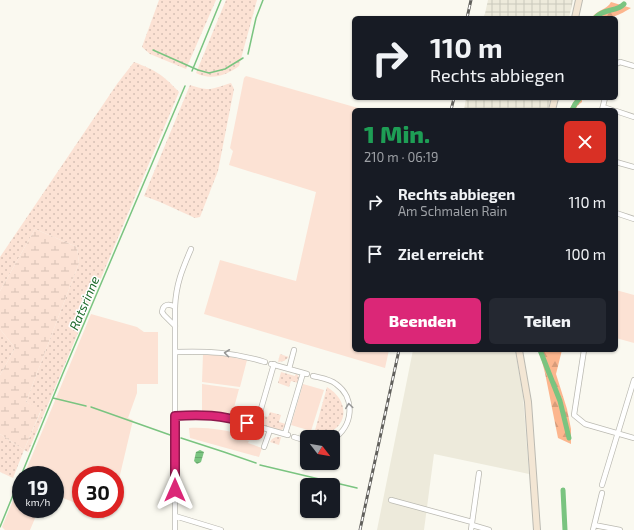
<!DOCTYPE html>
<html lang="de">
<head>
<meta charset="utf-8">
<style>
	:root { --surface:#171b24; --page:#242831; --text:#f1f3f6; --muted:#9ea1a6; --accent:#db2777 }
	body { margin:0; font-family:"Exo 2",sans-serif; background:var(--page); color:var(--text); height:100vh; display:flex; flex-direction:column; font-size:15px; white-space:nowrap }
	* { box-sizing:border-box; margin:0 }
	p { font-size:13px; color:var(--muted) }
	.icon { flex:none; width:22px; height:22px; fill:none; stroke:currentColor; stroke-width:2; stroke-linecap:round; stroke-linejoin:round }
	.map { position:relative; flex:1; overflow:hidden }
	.panel { position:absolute; left:352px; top:108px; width:266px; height:244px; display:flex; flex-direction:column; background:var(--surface); border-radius:6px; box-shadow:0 1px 3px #0004 }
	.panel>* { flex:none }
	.guide { position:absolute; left:352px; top:16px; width:266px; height:84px; border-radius:6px; box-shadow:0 1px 3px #0004; background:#171b24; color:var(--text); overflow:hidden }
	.needle { width:26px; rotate:121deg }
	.controls { position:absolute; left:300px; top:430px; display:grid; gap:8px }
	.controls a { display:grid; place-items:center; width:40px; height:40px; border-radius:6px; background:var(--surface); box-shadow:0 1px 3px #0004; font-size:20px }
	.speed { position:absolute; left:12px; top:466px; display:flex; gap:8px; font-size:20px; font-weight:700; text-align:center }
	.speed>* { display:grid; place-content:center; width:52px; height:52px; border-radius:50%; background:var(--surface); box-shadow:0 1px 3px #0004; line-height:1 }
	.speed small { font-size:10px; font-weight:400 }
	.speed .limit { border:6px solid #d22; background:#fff; color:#111 }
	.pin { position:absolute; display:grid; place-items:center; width:34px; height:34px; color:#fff; margin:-17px; border-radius:8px; box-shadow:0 2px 6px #0006 }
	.me { position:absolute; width:44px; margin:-22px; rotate:0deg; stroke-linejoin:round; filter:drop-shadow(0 0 3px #0008) }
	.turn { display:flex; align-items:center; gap:14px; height:84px; padding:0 12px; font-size:18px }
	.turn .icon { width:52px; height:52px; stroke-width:2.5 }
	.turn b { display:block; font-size:28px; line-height:34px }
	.round { display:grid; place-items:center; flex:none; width:42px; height:42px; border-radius:6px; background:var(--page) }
	.headline { display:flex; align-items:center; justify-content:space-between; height:68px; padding:0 12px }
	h1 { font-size:24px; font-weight:800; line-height:30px; color:#1e9e55 }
	.cta { display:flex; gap:8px; margin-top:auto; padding:8px 12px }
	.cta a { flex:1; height:46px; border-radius:6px; background:var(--accent); color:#fff; font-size:16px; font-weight:800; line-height:46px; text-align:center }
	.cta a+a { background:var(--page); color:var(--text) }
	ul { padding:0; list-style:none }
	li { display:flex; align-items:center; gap:12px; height:52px; padding:0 12px }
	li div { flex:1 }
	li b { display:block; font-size:15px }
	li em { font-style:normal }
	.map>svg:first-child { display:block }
	.built { fill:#edeadb }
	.industrial { fill:url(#industrial-grid) }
	.grass { fill:url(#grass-dots) }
	.forest { fill:url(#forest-firs) }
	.wetland { fill:url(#wetland-marsh) }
	.garden { fill:#fce2d4 }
	.water { fill:url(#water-rules) }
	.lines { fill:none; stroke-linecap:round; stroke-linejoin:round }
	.stream { stroke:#7ac480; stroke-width:1.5 }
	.canal { stroke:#7ac480; stroke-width:5 }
	.street-casing { stroke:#bbbab2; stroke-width:6 }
	.secondary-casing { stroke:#bbbab2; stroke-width:8 }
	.street { stroke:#fff; stroke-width:4.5 }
	.secondary { stroke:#f3e6d4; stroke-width:6 }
	.rail-casing { stroke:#61605c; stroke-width:3 }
	.rail { stroke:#fff; stroke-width:1.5; stroke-dasharray:4.5; stroke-linecap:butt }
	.oneway { stroke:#979796 }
	.route-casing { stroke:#8e194d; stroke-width:10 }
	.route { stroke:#db2777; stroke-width:7 }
	.labels { text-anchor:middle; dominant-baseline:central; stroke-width:3; stroke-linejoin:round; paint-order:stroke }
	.water-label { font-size:13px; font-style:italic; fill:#1d692a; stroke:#fff }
</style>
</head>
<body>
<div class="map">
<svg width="634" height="530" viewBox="0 0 634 530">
	<defs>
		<pattern id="industrial-grid" width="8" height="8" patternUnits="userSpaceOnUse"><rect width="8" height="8" fill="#edeadb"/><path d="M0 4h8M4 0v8" fill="none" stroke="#cac8bb"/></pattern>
		<pattern id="grass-dots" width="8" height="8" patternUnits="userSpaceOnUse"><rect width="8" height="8" fill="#fce2d4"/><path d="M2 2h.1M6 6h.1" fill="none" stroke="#d7c1b5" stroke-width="1.8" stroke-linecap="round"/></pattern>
		<pattern id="forest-firs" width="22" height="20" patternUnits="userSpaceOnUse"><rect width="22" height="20" fill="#fcb68e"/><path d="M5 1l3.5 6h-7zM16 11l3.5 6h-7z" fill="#d79c7a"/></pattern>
		<pattern id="wetland-marsh" width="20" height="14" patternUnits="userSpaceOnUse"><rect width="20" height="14" fill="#fce2d4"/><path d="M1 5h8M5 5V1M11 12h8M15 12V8" fill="none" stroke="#d7c1b5"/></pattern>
		<pattern id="water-rules" width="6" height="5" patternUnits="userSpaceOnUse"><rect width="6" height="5" fill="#7ac480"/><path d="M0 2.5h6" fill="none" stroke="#69a86e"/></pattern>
	</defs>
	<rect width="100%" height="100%" fill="#faf9f0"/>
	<path class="built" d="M413 350H515L523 396 529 474 434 454 424 530H377Z"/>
	<path class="industrial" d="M488 0H573L569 18H484Z
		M466 98H551L548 110H464Z"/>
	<path class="grass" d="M159 0H216L186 69 150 54 142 47Z
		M226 0H257L239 66C227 75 211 81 196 73Z
		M134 62C157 71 162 74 179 92L28 452 24 450 13 478 0 472V434L24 450 41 411 26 402 79 263 77 247 35 229 0 291V257L117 84Z
		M231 83 234 89 218 171 200 217 195 218 160 202 144 196 190 85C211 92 211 89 231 83Z
		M0 329 15 348 0 375Z
		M280 354 289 357 284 361 278 362Z
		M281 372 295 376 296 373 299 377 298 383 291 381 289 387 278 383Z
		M327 387C355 404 345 437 314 434Z
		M270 412 281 415 279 422 286 424 282 430H278L260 424 259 423 261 415 268 417Z
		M276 437H281L279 445 270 442 272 439Z"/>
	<path class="forest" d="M611 2 631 8C614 18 612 18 592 18 596 10 607 10 611 2Z
		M576 98H582V102L577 106 576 110H569Z
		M539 350H562L556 374 567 409 571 429V444L558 438 545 373Z"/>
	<path class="wetland" d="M35 229 77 247 79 263 26 402 41 410 24 450 0 434V375L15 348 0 329V291Z"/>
	<path class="garden" d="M246 76 365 110H354V350H389L385 368 204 314 220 260 296 281 316 192 229 165 233 151 230 148 244 78Z
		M616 290 634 295V343L616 338Z
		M91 314 137 327 144 332H158V384H137V393L128 418 133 420 115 496V475H81V505L55 495V475H24Z
		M203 354 225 356 247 360 240 387 202 382Z
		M202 384 239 389 232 415 202 412Z
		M303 384 324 390 311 431 291 425Z
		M189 428C208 427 225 430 244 435L243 439 249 441 248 443 262 448 259 457 190 438Z
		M21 481V509H39L30 530H5L2 527Z
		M92 509H112L110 516Z"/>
	<path class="water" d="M200 450 204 452 201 462 197 464 194 461 196 452Z"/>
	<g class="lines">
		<path class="stream" d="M153 50 198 70 209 73 225 69 243 58
			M248 54 256 18 263 0
			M192 71 221 0
			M53 398 86 406
			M91 407 173 436
			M181 438 224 452 256 463
			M260 465 357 488
			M0 527 63 373 185 86"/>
		<path class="canal" d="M595 18C604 8 617 12 624 4
			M572 110 575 104 580 98
			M540 350 560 401 569 438
			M563 490 565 530"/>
		<defs>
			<path id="street" d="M616 64 620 62 634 66
				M603 107 612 110
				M602 110 605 98
				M616 111 634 117
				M616 162 634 167
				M616 213 634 219
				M175 307C169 303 163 304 162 312L164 315 175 326
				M584 350 574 415 585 424 634 438
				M175 352C209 351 233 352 265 362
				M271 364 307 374
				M289 369 294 350
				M313 376C321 378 330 379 336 384 356 398 353 427 333 439
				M175 416C201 414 222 415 247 423
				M253 425 288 435
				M256 426 274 364
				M285 434 303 373
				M294 437 307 441
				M264 447 270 430
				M602 485 634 380
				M391 500 472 522
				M175 516 221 530
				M472 525 489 530
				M594 525 620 530
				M175 530V307C176 284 182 270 191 249
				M471 530 479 473
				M593 530 602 493"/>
			<path id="secondary" d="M575 18 579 0
				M552 110 555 98
				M519 350 528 402 537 530"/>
		</defs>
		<use href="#street" class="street-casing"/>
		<use href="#secondary" class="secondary-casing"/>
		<use href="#street" class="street"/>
		<use href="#secondary" class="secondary"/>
		<defs>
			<path id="rail" d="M467 18 471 0
				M451 110 454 98
				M360 530 399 350"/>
		</defs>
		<use href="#rail" class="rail-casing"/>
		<use href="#rail" class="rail"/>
	</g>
	<defs><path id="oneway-chevron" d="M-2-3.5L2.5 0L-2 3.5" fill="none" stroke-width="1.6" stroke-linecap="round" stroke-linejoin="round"/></defs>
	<g class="oneway">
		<use href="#oneway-chevron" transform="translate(227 353) rotate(-173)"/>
		<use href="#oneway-chevron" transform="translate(349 406) rotate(-98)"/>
	</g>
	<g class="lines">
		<defs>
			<path id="route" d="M175 490V416C201 414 222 415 247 423"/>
		</defs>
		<use href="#route" class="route-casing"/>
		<use href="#route" class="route"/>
	</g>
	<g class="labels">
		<g class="water-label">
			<text transform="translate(84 303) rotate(-67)">Ratsrinne</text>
		</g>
	</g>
</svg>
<div class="controls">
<a><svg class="needle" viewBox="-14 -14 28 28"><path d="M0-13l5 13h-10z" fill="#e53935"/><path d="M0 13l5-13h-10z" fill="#9ea1a6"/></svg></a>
<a><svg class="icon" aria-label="sound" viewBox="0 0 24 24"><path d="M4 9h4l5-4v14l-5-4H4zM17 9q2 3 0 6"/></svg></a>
</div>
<div class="speed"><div>19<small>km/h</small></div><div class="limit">30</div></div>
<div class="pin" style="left:247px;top:423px;background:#d93025"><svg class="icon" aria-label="arrive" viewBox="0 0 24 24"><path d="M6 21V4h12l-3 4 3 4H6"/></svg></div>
<svg class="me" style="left:175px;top:490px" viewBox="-20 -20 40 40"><path d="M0-17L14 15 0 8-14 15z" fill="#db2777" stroke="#fff" stroke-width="4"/></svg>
<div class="guide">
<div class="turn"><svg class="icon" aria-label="right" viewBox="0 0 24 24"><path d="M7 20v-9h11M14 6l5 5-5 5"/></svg><div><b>110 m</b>Rechts abbiegen</div></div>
</div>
<section class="panel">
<div class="headline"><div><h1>1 Min.</h1><p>210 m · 06:19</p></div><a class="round" style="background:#d93025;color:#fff"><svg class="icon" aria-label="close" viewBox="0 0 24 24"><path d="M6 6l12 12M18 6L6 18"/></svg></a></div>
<ul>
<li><svg class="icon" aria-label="right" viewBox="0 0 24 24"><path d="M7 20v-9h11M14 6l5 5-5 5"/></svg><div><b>Rechts abbiegen</b><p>Am Schmalen Rain</p></div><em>110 m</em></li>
<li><svg class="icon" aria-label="arrive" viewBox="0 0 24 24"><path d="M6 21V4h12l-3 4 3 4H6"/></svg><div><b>Ziel erreicht</b></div><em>100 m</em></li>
</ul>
<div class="cta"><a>Beenden</a><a>Teilen</a></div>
</section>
</div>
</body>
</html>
